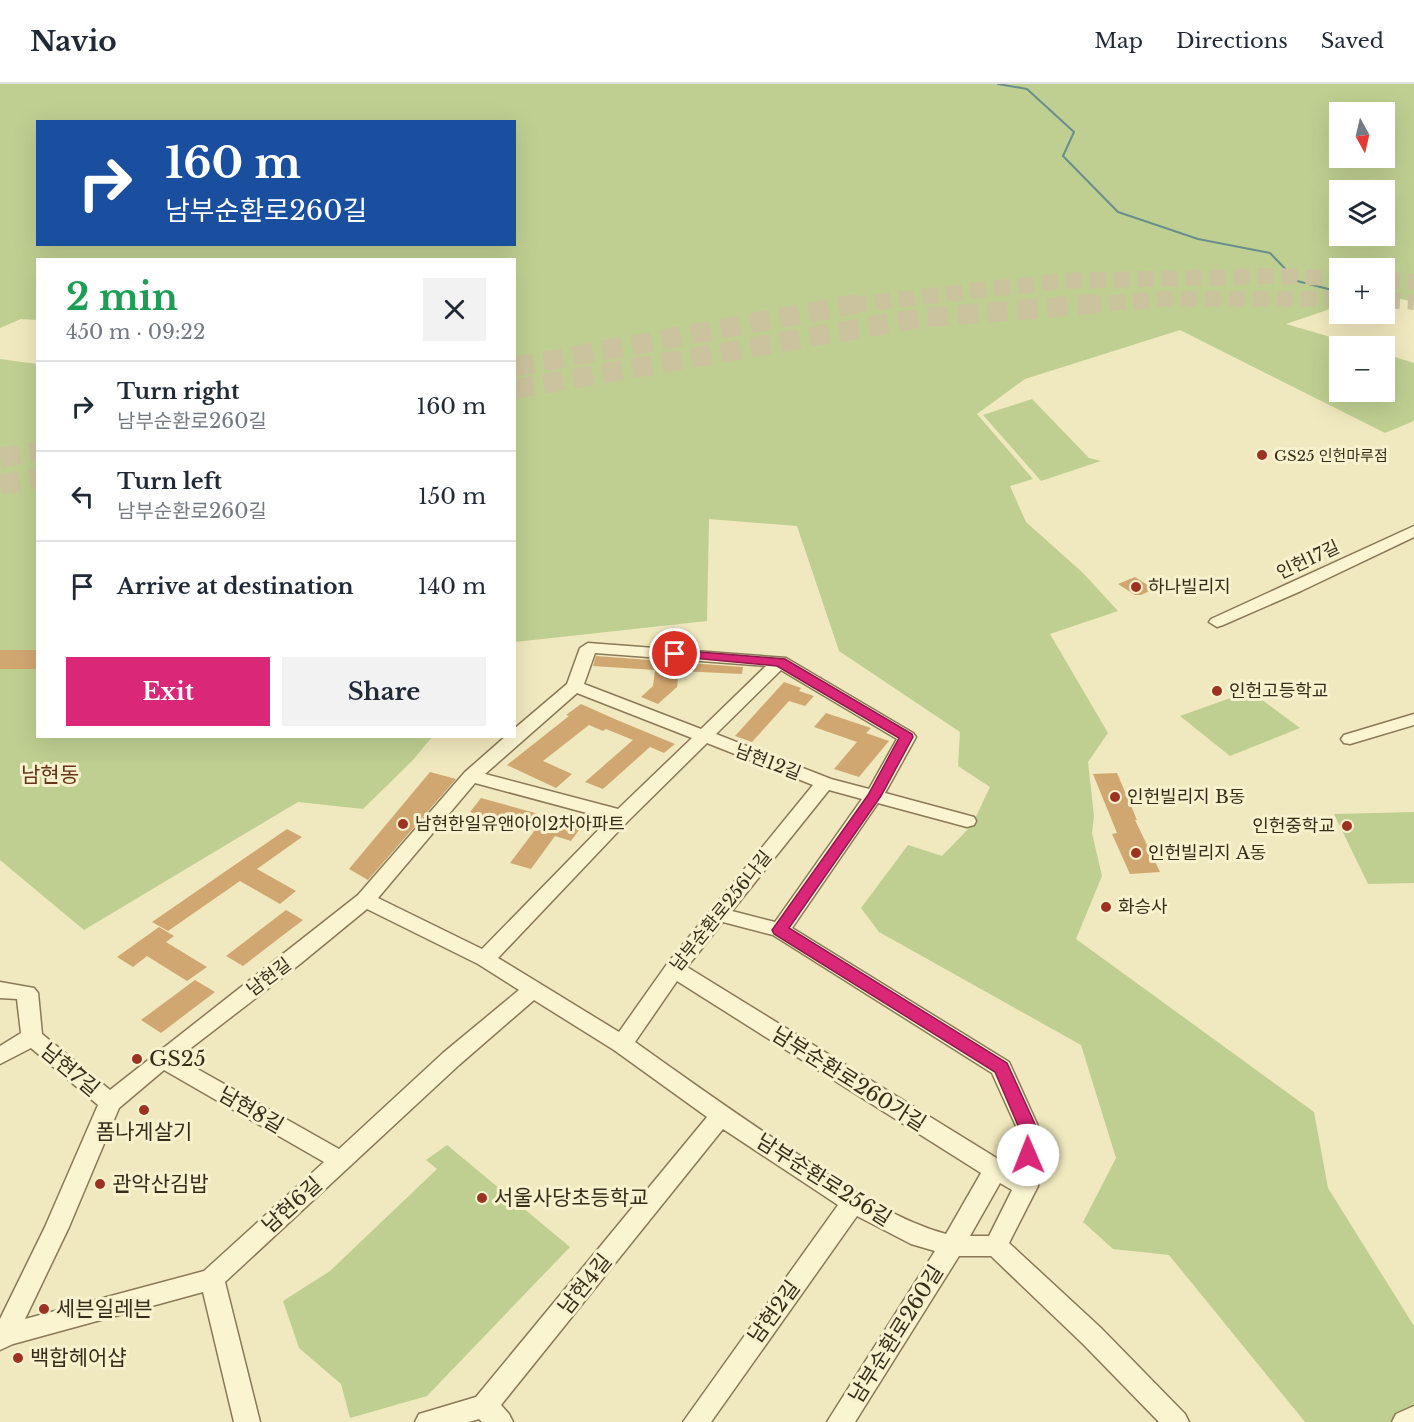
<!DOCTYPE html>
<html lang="en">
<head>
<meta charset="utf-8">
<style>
	:root { --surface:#fff; --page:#f2f2f3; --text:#1f2937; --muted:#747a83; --line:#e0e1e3; --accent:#db2777 }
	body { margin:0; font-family:"Libre Baskerville","Noto Sans KR",serif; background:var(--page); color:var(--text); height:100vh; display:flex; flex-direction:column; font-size:22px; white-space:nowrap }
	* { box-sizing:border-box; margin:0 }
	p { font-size:20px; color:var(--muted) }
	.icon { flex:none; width:33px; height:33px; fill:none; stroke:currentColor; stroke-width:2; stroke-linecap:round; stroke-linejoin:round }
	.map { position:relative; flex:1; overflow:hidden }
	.side { position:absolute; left:36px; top:174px; width:480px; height:480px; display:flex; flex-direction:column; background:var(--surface); border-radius:0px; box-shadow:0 6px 24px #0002 }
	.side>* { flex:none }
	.hud { position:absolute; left:36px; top:36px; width:480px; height:126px; border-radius:0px; box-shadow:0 6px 24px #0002; background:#1a4fa0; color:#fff; overflow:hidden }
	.needle { width:39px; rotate:172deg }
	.fabs { position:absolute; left:1329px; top:18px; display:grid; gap:12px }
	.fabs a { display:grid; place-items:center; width:66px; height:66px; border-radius:0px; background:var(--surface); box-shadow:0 6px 24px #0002; font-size:30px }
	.pin { position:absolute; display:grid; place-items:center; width:51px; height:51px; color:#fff; margin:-26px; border:3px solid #fff; border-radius:50%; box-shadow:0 2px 6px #0007 }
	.me { position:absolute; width:66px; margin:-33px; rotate:359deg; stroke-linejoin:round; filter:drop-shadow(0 0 4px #0008) }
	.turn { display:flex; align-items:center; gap:21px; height:126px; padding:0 30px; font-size:27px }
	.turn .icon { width:78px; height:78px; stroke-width:2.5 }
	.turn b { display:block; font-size:42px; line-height:51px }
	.round { display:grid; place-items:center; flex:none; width:63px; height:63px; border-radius:0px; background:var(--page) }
	.overview { display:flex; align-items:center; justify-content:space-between; height:102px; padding:0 30px }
	h1 { font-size:36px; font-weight:700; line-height:45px; color:#1e9e55 }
	.action { display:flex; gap:12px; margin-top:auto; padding:12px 30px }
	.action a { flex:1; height:69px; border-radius:0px; background:var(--accent); color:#fff; font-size:24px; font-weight:700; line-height:69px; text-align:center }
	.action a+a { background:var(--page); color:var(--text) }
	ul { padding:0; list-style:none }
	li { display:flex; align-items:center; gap:18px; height:90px; padding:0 30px; border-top:2px solid var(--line) }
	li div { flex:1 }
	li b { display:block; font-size:22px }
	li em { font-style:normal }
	header { display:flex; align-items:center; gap:36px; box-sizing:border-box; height:84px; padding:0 30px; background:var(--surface); border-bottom:2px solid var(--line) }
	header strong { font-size:28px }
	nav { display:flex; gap:33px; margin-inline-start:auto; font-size:21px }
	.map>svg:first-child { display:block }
	.green { fill:#bfcf91; fill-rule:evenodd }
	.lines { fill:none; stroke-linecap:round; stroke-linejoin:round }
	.stream { stroke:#688f8b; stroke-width:2 }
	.building { fill:#d1a771 }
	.highway-tunnel-far1 { stroke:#cbc39d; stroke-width:16; stroke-dasharray:16 8; stroke-linecap:butt }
	.highway-tunnel { stroke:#cbc39d; stroke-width:20; stroke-dasharray:20 10; stroke-linecap:butt }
	.minor-casing { stroke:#897956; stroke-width:3 }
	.minor { fill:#fbf4d1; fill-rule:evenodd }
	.route { fill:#db2777; stroke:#8e194d; stroke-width:1.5 }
	.poi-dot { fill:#9c3322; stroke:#f7f1ce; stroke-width:2 }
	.labels { text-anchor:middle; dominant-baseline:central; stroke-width:6; stroke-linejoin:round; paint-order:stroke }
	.far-poi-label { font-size:15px; fill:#382d1b; stroke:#f7f1ce; text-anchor:start }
	.street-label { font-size:18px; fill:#382d1b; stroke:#f7f1ce }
	.poi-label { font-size:18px; fill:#382d1b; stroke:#f7f1ce; text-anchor:start }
	.quarter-label { font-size:21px; fill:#673418; stroke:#f7f1ce }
	.near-poi-label { font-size:21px; fill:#382d1b; stroke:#f7f1ce; text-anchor:start }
	.near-street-label { font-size:21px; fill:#382d1b; stroke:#f7f1ce }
</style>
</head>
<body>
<header>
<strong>Navio</strong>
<nav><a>Map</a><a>Directions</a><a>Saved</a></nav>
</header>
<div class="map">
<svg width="1414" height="1338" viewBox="0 0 1414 1338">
	<rect width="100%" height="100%" fill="#f0e8be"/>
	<path class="green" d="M0 0H1414V218L1385 211 1384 184H1340L1339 222 1286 240 1361 262H1340V308H1384L1385 270 1414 279V337L1385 349 1180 246 1025 295 977 330 1033 395 1010 402 1026 438 1083 489 1118 527 1050 550 1108 649 1088 678 1094 732 1092 749 1102 792 1076 855 1314 1028 1328 1104 1414 1242V1338H1305L1169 1171 1113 1165 1083 1138 1116 1074 1081 961 879 848 861 824 908 761 942 772 972 741 990 703 958 682 960 648 839 567 797 442 709 435 707 537 515 558 514 176H38L37 236 21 235 0 244ZM1340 28H1384V74H1340ZM38 38H514V160H38ZM1340 106H1384V152H1340Z
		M0 275 37 280 38 652 432 653 413 676 363 725 298 718 84 846 0 776Z
		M1032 315 1089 374 1101 377 1041 397 983 331Z
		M1250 607 1300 644 1230 672 1180 632Z
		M1414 728V799L1368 800 1334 730Z
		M447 1061 570 1163 427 1312 350 1334 341 1300 299 1264 283 1217 330 1187 437 1085 426 1076Z"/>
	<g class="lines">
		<path class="stream" d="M998 0 1027 5 1074 48 1063 72 1118 128 1198 155 1270 169 1297 197 1340 208"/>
	</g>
	<path class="building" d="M1135 493 1154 505 1141 511H1135L1118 500Z
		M0 566H38V585H0Z
		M596 572 743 583 742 590 679 587 677 603 658 620 641 613 653 602 655 586 593 582Z
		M784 598 801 604 799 607 814 612 805 622 789 617 752 658 735 652Z
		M581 620 617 636 675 660 664 669 650 663 603 705 585 698 633 656 606 645 603 647 589 641 543 677 572 690 556 704 507 681 569 632 566 631Z
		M826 629 871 644 866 649 889 657 859 693 834 685 857 658 814 643Z
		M430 688 456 695 368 796 349 785Z
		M1117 689 1137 736H1135L1160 788 1130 790 1112 750 1117 749 1093 690Z
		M481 714 582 742 571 757 555 752 531 785 510 779 535 746 470 728Z
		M287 745 302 753 257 785 296 807 280 820 240 797 168 847 152 838Z
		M286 826 303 836 243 882 226 872Z
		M159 843 174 852 166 858 207 883 187 897 147 872 133 883 117 873Z
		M195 896 215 908 161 949 141 936Z"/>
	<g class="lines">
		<path class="highway-tunnel-far1" d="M1384 196 1414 198
			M1384 216 1414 218
			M851 221 1060 197 1270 192 1340 194
			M1085 221 1161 215H1340"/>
		<path class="highway-tunnel" d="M514 283 861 219
			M514 305 919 234 1105 219
			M0 374 38 367
			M0 401 38 394"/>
		<defs>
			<path id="minor" d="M1414 442V453L1301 507 1223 541 1217 543 1209 538 1211 535Z
				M588 559 786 574 913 649 916 653 885 709 974 733 976 737 974 741 967 743 878 719 792 844 1009 978 1042 1051 1038 1102 1009 1159 1101 1244 1185 1330 1189 1338H1159L1083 1260 991 1172H959L855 1338H827L935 1167 911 1160 857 1132 711 1338H683L838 1121 723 1045 501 1321 509 1330 513 1338H482L479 1335 469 1338H415L419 1330 476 1313 707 1033 614 966 534 916 459 981 225 1198 260 1338H234L203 1208 13 1260 0 1266V1235L45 1143 98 1021 31 964 0 980V962L21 949 17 915 0 914V898L34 904 38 909 42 950 110 1006 358 811 465 688 506 652H514V645L567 600 580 564ZM595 569 766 582 701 645 584 600ZM781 586 897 655 869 705 831 695 716 650ZM577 609 692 654 618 725 485 690ZM707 659 813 701 667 880 619 948 498 874 629 736ZM475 699 609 735 482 865 378 814ZM829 706 862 715 775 838 732 827ZM367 825 478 880 519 906 443 969 339 1065 178 974 300 880ZM723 838 773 851 992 989 1020 1051 1016 1086 687 883ZM677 897 981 1089 946 1150C895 1136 849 1104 805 1075 747 1038 691 998 635 958ZM164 986 324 1078 204 1187 25 1235 69 1143 119 1024ZM1000 1099 1012 1106 989 1152H970Z
				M1414 630V641L1350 660 1344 659 1341 655 1344 651Z
				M1414 1322V1338H1392L1396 1330Z"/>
		</defs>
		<use href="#minor" class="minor-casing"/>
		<use href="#minor" class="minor"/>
	</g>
	<path class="route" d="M675 566 785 575 912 650 913 653 881 712 789 844 1007 979 1040 1051 1034 1076 1028 1078 1022 1076 1019 1071 1022 1051 995 988 774 850 772 846 868 711 899 654 777 582 671 572 669 570Z"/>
	<g class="poi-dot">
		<circle cx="1262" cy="371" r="6"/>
		<circle cx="1136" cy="503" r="6"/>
		<circle cx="1217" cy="607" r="6"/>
		<circle cx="1115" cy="713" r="6"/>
		<circle cx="403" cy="740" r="6"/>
		<circle cx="1347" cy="742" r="6"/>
		<circle cx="1136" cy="769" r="6"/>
		<circle cx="1106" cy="823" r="6"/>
		<circle cx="137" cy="975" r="6"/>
		<circle cx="144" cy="1026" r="6"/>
		<circle cx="100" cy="1100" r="6"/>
		<circle cx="482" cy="1114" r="6"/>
		<circle cx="44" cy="1225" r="6"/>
		<circle cx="18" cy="1274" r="6"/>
	</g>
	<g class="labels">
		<g class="far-poi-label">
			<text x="1274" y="371">GS25 인헌마루점</text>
		</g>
		<g class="street-label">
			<text transform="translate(1308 476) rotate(-25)">인헌17길</text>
			<text transform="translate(768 678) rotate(21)">남현12길</text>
			<text transform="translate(721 827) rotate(-51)">남부순환로256나길</text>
			<text transform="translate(269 893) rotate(-37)">남현길</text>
		</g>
		<g class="poi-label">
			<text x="1148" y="503">하나빌리지</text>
			<text x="1229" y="607">인헌고등학교</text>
			<text x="1127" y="713">인헌빌리지 B동</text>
			<text x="415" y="740">남현한일유앤아이2차아파트</text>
			<text x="1335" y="742" text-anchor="end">인헌중학교</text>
			<text x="1148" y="769">인헌빌리지 A동</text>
			<text x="1118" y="823">화승사</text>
		</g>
		<g class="quarter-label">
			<text x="50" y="691">남현동</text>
		</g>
		<g class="near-poi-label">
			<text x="149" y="975">GS25</text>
			<text x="144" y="1048" text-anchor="middle">폼나게살기</text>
			<text x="112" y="1100">관악산김밥</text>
			<text x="494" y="1114">서울사당초등학교</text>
			<text x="56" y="1225">세븐일레븐</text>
			<text x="30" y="1274">백합헤어샵</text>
		</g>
		<g class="near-street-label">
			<text transform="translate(70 986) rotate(40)">남현7길</text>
			<text transform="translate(849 995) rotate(32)">남부순환로260가길</text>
			<text transform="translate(251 1026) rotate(30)">남현8길</text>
			<text transform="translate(824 1096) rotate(32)">남부순환로256길</text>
			<text transform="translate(292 1121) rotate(-42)">남현6길</text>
			<text transform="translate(585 1200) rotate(-51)">남현4길</text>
			<text transform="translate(774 1228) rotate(-54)">남현2길</text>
			<text transform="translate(896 1250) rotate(-58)">남부순환로260길</text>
		</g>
	</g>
</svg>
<div class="fabs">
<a><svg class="needle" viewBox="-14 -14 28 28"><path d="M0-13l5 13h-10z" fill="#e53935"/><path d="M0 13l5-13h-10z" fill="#747a83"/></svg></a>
<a><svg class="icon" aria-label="layers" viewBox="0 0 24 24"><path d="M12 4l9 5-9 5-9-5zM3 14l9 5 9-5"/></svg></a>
<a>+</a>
<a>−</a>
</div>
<div class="pin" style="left:675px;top:570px;background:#d93025"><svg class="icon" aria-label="arrive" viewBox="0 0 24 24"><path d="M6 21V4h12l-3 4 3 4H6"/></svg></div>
<svg class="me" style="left:1028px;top:1071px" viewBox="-20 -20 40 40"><circle r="19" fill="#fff"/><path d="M0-13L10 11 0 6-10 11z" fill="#db2777"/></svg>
<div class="hud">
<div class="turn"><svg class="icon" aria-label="right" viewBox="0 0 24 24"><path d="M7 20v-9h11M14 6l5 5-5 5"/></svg><div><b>160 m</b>남부순환로260길</div></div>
</div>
<section class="side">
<div class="overview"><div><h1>2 min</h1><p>450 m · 09:22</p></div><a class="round"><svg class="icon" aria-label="close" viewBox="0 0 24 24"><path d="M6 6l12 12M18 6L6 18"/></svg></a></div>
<ul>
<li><svg class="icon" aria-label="right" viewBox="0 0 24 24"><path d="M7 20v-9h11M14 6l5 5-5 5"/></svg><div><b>Turn right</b><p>남부순환로260길</p></div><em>160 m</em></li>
<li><svg class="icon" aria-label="left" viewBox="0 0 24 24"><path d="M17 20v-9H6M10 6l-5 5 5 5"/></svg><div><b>Turn left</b><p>남부순환로260길</p></div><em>150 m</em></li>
<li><svg class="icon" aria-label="arrive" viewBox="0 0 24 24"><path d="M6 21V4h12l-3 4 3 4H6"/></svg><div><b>Arrive at destination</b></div><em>140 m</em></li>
</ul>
<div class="action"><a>Exit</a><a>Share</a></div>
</section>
</div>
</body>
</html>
